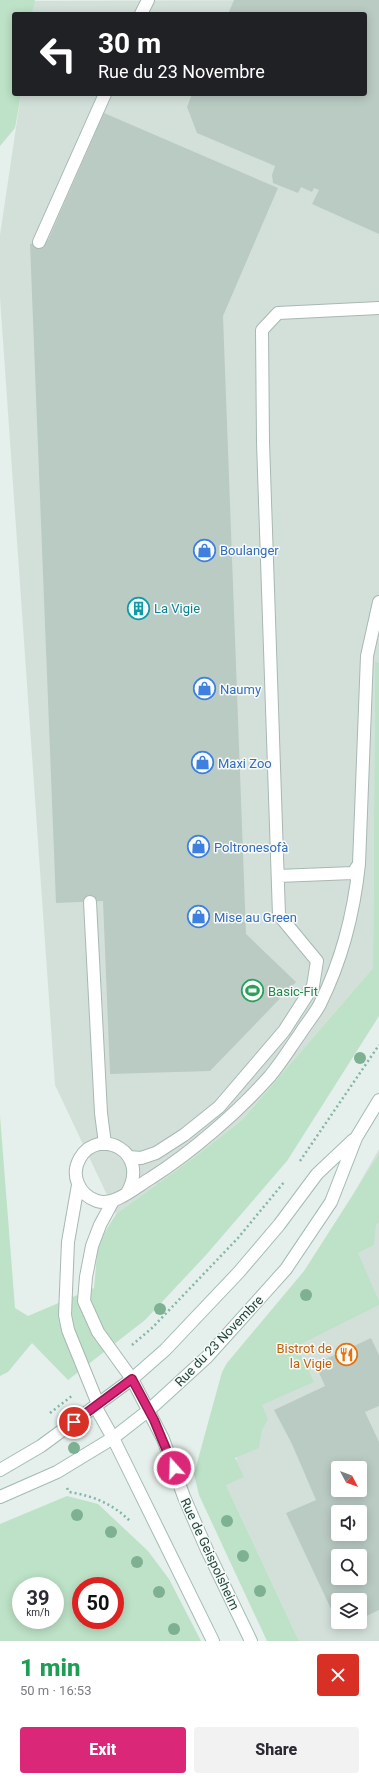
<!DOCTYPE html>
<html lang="en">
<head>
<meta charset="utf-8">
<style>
	:root { --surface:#fff; --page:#f2f2f3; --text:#2b2b33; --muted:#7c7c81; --accent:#db2777 }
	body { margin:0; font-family:Roboto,sans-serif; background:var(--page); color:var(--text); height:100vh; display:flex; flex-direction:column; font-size:15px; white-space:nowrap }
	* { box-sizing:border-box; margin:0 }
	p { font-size:13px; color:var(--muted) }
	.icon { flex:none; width:22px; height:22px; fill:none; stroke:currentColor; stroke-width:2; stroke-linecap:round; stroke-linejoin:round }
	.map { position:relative; height:1641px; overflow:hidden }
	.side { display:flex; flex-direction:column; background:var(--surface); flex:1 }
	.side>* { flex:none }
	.banner { position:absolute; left:12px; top:12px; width:355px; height:84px; border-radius:4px; box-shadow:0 2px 10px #0003; background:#202124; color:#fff; overflow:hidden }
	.needle { width:26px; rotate:131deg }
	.tools { position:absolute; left:331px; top:1461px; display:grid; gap:8px }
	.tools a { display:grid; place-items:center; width:36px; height:36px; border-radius:4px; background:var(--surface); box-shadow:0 2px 10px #0003; font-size:20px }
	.speed { position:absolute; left:12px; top:1577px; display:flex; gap:8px; font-size:20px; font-weight:700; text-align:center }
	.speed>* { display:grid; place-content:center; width:52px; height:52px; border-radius:50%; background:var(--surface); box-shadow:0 2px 10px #0003; line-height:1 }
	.speed small { font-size:10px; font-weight:400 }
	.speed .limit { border:6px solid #d22; background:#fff; color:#111 }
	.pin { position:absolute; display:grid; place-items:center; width:34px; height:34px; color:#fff; margin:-17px; border:2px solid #fff; border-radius:50%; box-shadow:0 1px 4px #0007 }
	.me { position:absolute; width:44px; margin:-22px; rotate:340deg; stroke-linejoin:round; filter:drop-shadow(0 0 3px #0008) }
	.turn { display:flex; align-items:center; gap:14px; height:84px; padding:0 20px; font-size:18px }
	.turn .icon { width:52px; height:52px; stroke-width:2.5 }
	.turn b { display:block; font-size:28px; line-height:34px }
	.round { display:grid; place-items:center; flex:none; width:42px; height:42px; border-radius:4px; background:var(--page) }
	.headline { display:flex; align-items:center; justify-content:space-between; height:68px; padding:0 20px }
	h1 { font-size:24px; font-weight:800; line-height:30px; color:#1e9e55 }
	.primary-button { display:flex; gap:8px; margin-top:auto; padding:8px 20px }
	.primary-button a { flex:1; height:46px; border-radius:4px; background:var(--accent); color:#fff; font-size:16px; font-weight:800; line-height:46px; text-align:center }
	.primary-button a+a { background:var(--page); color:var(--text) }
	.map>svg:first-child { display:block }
	.built { fill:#d3e0da; fill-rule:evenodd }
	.green { fill:#bde2c7; fill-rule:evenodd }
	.building { fill:#bacbc4; fill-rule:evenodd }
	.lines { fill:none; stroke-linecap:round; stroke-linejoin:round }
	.lane-casing { stroke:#a7b8b3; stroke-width:14 }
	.secondary-casing { stroke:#a2bcb3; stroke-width:14 }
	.path { stroke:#83b6a6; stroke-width:2.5; stroke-dasharray:2 3; stroke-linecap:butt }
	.lane { stroke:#fff; stroke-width:12 }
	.secondary { stroke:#fff; stroke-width:12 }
	.tree { fill:#7db192 }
	.route-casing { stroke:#8e194d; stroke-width:10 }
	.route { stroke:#db2777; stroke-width:7 }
	.labels { text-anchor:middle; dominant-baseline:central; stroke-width:3; stroke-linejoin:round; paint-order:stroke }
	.shop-label { font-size:13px; fill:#366cbe; stroke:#f6fbf9; text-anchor:start }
	.culture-label { font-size:13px; fill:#0d838f; stroke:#f6fbf9; text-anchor:start }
	.leisure-label { font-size:13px; fill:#27864d; stroke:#f6fbf9; text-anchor:start }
	.street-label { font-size:13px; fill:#22443b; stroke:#f6fbf9 }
	.food-label { font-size:13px; fill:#c56008; stroke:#f6fbf9; text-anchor:end }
</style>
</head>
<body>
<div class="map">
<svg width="379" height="1641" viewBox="0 0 379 1641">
	<rect width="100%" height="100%" fill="#e5efeb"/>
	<path class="built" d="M379 0V663L375 662 373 968 242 1120 196 1156 116 1214 55 1085 0 298V235L21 94H365V14H32L34 1Z
		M379 1149V1641H299L226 1485 317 1258ZM338 1468H360V1490H338ZM338 1512H360V1534H338ZM338 1556H360V1578H338ZM338 1600H360V1622H338Z"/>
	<path class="green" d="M0 0H35L32 14H14V94H21L15 128 0 146Z
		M375 661 379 663V1016L287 1161 206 1255 145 1320 68 1380 32 1343 8 1372 0 1376V1116L15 1308 28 1316 94 1288 98 1243 116 1214 196 1156 242 1120 373 968Z
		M379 1154V1222L376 1225 374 1245 358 1253 379 1301V1305L297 1346 314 1382 262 1405 268 1419 262 1430 259 1448 235 1458 244 1477 226 1485 299 1641H267L199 1495 194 1474 222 1372 227 1363 304 1271Z
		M67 1496 98 1504 148 1551 169 1579 201 1641H0V1524ZM21 1586H55V1620H21ZM81 1586H115V1620H81Z"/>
	<path class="building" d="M234 0H379V234L312 204 319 190 314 188 312 192 301 187 298 193 273 183 272 175 275 166 197 133 187 107 192 94H365V14H228Z
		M104 113 278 188 223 316 246 934 296 982 210 1071 110 1074 103 901 56 903 30 244 48 240Z
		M371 1338 379 1355V1406L365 1412 379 1442V1610L360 1619V1600H338V1622H353L340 1628 286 1513 316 1500 292 1444 274 1410 325 1386 315 1364ZM338 1468H360V1490H338ZM338 1512H360V1534H338ZM338 1556H360V1578H338Z"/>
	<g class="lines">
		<defs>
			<path id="lane" d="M141 14 148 0
				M39 242 105 94
				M278 876 353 873 359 864 367 656 379 602
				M90 902 101 1113 105 1144
				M129 1157 141 1158 156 1153 184 1135 219 1107 284 1031 313 986 317 961 279 915 263 442 262 330 278 313 379 308
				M78 1185 68 1242 65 1315 68 1330 98 1404
				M127 1193C151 1152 99 1126 80 1158 70 1175 79 1195 97 1201 114 1207 137 1186 151 1178 192 1152 238 1112 270 1076 281 1063 290 1048 300 1034 306 1024 315 1014 320 1004 342 960 354 912 359 864
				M113 1201 100 1225 92 1246 86 1277 84 1301 98 1332 132 1379"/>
			<path id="secondary" d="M132 1379 163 1439 184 1497 207 1550 251 1641
				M95 1406 113 1438 213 1641
				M0 1470 41 1446 132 1379 165 1350 239 1272 279 1225 317 1174 353 1140
				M0 1497 57 1472 113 1438 149 1410 207 1357 286 1269 331 1202 356 1138 379 1100"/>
		</defs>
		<use href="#lane" class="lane-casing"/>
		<use href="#secondary" class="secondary-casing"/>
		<path class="path" d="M300 1161 379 1045
			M132 1345 152 1328 238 1238 285 1181
			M50 1413 73 1395
			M67 1488 69 1492C94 1496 113 1504 131 1522"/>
		<use href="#lane" class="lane"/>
		<use href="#secondary" class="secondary"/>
	</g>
	<g class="tree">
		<circle cx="360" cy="1058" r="6"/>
		<circle cx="306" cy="1295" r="6"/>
		<circle cx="160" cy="1309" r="6"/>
		<circle cx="74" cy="1448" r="6"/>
		<circle cx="77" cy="1515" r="6"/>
		<circle cx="227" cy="1521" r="6"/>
		<circle cx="111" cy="1532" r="6"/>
		<circle cx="243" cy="1556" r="6"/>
		<circle cx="137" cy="1562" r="6"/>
		<circle cx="260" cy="1591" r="6"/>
		<circle cx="159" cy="1592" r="6"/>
		<circle cx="174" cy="1629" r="6"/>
	</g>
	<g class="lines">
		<defs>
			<path id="route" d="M74 1422 132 1379 154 1420 174 1468"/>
		</defs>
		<use href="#route" class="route-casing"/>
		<use href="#route" class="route"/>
	</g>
	<defs>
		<symbol id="shop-ring" viewBox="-11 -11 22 22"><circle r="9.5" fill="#f6fbf9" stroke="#3f7fe0" stroke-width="1.5"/><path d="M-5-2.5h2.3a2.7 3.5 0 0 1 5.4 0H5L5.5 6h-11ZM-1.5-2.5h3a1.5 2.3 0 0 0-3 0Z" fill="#3f7fe0"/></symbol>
		<symbol id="building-ring" viewBox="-11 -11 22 22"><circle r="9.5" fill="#f6fbf9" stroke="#0f9aa8" stroke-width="1.5"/><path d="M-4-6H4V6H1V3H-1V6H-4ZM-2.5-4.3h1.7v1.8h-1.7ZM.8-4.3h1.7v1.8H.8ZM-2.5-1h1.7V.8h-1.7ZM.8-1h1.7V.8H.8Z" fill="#0f9aa8"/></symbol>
		<symbol id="stadium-ring" viewBox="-11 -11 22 22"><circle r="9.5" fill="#f6fbf9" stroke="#2e9e5b" stroke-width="1.5"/><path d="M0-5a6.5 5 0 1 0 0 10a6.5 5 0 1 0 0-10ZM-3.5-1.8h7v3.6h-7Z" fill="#2e9e5b"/></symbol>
		<symbol id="restaurant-ring" viewBox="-11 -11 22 22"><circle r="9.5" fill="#f6fbf9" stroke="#e8710a" stroke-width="1.5"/><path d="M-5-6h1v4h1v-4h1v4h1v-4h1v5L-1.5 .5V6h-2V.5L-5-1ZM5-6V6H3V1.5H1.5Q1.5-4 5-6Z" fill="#e8710a"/></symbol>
	</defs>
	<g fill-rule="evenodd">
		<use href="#shop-ring" x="192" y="538" width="25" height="25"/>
		<use href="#building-ring" x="126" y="596" width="25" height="25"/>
		<use href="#shop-ring" x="192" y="676" width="25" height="25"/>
		<use href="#shop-ring" x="190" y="750" width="25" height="25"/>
		<use href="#shop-ring" x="186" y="834" width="25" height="25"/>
		<use href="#shop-ring" x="186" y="904" width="25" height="25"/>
		<use href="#stadium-ring" x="240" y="978" width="25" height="25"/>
		<use href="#restaurant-ring" x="334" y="1342" width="25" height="25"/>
	</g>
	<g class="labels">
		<g class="shop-label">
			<text x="220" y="550">Boulanger</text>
			<text x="220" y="689">Naumy</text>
			<text x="218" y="763">Maxi Zoo</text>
			<text x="214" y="847">Poltronesofà</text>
			<text x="214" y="917">Mise au Green</text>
		</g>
		<g class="culture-label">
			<text x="154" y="608">La Vigie</text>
		</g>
		<g class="leisure-label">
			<text x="268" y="991">Basic-Fit</text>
		</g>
		<g class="street-label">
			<text transform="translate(219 1341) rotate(-46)">Rue du 23 Novembre</text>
			<text transform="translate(210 1554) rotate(65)">Rue de Geispolsheim</text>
		</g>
		<g class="food-label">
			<text x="332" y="1348">Bistrot de<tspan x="332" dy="15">la Vigie</tspan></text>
		</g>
	</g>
</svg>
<div class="tools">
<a><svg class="needle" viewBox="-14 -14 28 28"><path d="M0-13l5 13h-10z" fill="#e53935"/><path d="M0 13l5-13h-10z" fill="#7c7c81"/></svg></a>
<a><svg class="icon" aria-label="sound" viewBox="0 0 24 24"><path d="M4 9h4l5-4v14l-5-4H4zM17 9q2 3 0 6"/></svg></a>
<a><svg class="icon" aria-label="search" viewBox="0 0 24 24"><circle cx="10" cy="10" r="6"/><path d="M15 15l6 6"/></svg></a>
<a><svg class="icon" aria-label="layers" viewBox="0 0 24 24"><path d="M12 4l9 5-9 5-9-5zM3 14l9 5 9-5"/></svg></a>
</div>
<div class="speed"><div>39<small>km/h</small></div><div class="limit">50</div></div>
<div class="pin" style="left:74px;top:1422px;background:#d93025"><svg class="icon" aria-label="arrive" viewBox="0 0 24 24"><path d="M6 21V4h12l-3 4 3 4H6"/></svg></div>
<svg class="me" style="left:174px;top:1468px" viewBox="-20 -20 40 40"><circle r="17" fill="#db2777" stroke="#fff" stroke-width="3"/><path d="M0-11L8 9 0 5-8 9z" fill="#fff"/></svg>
<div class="banner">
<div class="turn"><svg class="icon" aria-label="left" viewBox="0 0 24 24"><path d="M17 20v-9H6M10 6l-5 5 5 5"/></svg><div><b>30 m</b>Rue du 23 Novembre</div></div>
</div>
</div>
<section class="side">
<div class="headline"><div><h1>1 min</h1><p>50 m · 16:53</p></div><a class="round" style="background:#d93025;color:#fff"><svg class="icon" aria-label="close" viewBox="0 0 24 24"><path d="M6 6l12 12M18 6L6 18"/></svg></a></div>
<div class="primary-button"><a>Exit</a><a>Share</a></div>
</section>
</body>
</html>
